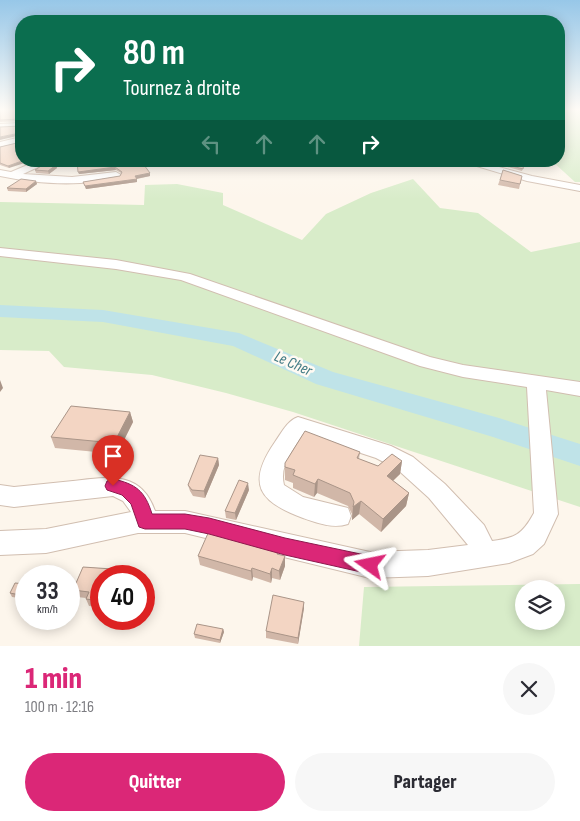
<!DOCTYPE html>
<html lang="fr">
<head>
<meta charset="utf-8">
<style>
	:root { --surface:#fff; --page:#f7f7f7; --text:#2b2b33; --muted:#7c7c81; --accent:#db2777 }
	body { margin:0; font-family:"Sofia Sans Condensed",sans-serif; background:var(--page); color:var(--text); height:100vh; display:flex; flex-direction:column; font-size:19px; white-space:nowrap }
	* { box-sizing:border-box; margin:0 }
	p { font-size:16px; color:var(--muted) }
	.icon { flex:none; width:28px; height:28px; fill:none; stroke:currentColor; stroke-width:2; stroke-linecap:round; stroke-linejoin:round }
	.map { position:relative; height:646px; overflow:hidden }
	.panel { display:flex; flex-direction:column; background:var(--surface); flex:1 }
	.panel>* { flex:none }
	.top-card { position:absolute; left:15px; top:15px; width:550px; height:152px; border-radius:20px; box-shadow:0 2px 12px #0003; background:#0b6e4f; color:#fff; overflow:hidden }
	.controls { position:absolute; left:515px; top:580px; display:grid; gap:10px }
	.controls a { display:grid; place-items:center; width:50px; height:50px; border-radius:50%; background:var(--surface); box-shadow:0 2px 12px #0003; font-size:25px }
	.speed { position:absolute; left:15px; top:565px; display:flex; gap:10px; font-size:25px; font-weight:700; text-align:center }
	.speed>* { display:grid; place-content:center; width:65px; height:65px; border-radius:50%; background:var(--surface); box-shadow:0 2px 12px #0003; line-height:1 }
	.speed small { font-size:12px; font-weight:400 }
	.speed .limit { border:8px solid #d22; background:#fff; color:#111 }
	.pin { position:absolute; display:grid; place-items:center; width:42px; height:42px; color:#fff; margin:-51px -21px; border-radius:50% 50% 50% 0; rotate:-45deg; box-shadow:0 0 5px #0007 }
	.pin .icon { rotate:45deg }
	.me { position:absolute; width:55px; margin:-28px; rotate:282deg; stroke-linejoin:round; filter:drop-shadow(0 0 4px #0008) }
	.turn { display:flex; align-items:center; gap:18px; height:105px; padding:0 25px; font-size:22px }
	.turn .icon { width:65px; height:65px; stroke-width:2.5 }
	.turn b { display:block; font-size:35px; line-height:42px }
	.lanes { display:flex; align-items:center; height:48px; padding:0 25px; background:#0003; justify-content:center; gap:25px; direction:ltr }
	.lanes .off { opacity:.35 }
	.round { display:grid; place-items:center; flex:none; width:52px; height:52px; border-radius:26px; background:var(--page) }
	.summary { display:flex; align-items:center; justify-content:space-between; height:85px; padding:0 25px }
	h1 { font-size:30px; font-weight:800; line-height:38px; color:var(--accent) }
	.button { display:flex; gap:10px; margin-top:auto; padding:10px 25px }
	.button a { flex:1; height:58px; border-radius:30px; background:var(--accent); color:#fff; font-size:20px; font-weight:800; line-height:58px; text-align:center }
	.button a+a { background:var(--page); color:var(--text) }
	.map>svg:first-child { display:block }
	.green { fill:#d8ecc9; fill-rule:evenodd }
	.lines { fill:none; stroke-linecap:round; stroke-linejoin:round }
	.river { fill:#bfe3e8; fill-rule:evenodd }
	.minor-casing { stroke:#d1beb0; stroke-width:2 }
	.minor { fill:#fff; fill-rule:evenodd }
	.wall { fill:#d1b7a8 }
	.shaded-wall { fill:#aa9588 }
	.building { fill:#f3d5c3; stroke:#aa9588 }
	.route { fill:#db2777; stroke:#8e194d }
	.labels { text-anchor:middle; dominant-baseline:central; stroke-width:5; stroke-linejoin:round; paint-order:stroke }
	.water-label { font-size:16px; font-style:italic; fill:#437c86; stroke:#fffaf3 }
</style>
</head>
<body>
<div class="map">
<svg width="580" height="646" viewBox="0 0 580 646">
	<rect width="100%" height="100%" fill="#fdf6ec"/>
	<path class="green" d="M559 109H580V182H575L552 161H559Z
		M413 179 440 208 478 213 531 252 580 242V507L293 412 226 393 152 375 64 367 49 351 0 350V202L144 205 145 185 177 184 223 193V205L302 240 326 214 371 193Z
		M580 584V646H359L364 587ZM524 589H556V621H524Z"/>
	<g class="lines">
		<path class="river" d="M0 305 103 310 239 333 333 372 499 418 580 444V466L493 437 316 384 233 346 103 322 0 317Z"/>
		<defs>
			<path id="minor" d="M21 123V127L0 128V124Z
				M21 137V143L0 148V142Z
				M37 161H51L23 174 72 177 116 172 121 175 120 177C81 187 38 184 0 176V170L11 172Z
				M460 161H477L532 176 580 185V191L527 181Z
				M0 248 116 260 190 274 430 357 463 365 580 382V396L546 390 558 514 544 544 533 554 509 563 428 576 370 578 185 533H138L46 553 0 555V531L46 529 131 512 123 501 113 496 14 507 0 505V485L14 487C34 485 53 483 73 481 108 477 141 470 155 511H185L370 552 428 550 468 545 429 498 397 469 376 458 303 434C293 451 279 465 284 485L303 497 348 508 351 516 348 524C333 529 317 523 303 518 259 502 246 484 275 442 282 432 287 421 298 417L391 446 413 457 445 484 484 525 492 541C515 538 522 535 534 513L527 387 463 377 420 366 181 280 116 269 0 256Z"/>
		</defs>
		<use href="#minor" class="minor-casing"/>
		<use href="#minor" class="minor"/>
	</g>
	<path class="wall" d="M0 109 18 117 21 116V121L0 122Z
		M21 142 9 168 0 165V147Z
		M49 161H74L66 165 54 163 57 168 49 174 36 173 35 170Z
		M77 161 150 173V176L137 179V182L86 189 83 182 120 176 121 173 116 170 79 174Z
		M506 161 524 163 522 171 504 166Z
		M503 170 522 176 519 189 498 185Z
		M36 181 37 184 26 192 8 191 7 188Z
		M130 412 133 422 117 454 55 448 51 437Z
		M360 452 359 459 378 466 402 461 400 474 393 481 409 493 406 506 381 532 359 514 352 520V514L348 506 317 493 314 497 293 488V483L285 480V463Z
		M218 458 219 465 205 498 193 496 190 491 188 485Z
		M249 490 236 520 226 518 225 511Z
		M257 545 278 551V555L285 556V566L280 580 272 578 271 583 253 577 252 581 200 565 198 556Z
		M83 567 127 570 130 576H101V607L89 606 86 599V598L77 597 73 590Z
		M26 584V599L12 597 10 593Z
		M304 602V608L298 644 266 638V631Z
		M223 629 224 632 220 643 195 638 194 634Z"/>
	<path class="shaded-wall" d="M20 133 21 135 0 140V137Z
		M22 161H31L9 168 8 166Z
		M67 161H74L66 165 65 162Z
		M56 165 57 168 49 174 48 171Z
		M115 167 116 170 79 174 78 172Z
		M150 173V176L135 179V176Z
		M137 179V182L86 189 85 186Z
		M36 181 37 184 26 192V189Z
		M0 380 3 388 0 392Z
		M130 412 133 422 117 454 114 443Z
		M218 458 219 465 205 498 204 491Z
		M402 461 400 474 384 489 387 476Z
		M318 479 317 493 314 497 315 484Z
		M248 483 249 490 236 520 235 513Z
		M409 493 406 506 381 532 383 519Z
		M361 501 359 514 352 520 353 507Z
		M285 556V566L280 580 279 571Z
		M252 568 253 577 252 581 251 571Z
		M272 568V578L271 583 270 574Z
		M127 570 130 576H125Z
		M304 602V608L298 644V638Z
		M223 629 224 632 220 643V640Z"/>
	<path class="building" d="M0 109H18L17 117 21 116V120L20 119 0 120Z
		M21 126V134L20 133 0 137V127Z
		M21 142 22 161 8 166 0 163V147Z
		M49 161H53L56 165 48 171 35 170Z
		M77 161H141L150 173 135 176 137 179 85 186 83 182 120 176 122 172 115 167 78 172Z
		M506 161H518L524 163 523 169 505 164Z
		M503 170 522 176 520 184 500 180Z
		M21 179 36 181 26 189 7 188Z
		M71 406 130 412 114 443 51 437Z
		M305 431 360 452 357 458 378 466 392 454 402 461 387 476 409 493 383 519 361 501 353 507 354 502 350 493 318 479 315 484 293 475 295 470 285 467V463Z
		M200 455 218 458 204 491 192 490 188 485Z
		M239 480 248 483 235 513 225 511Z
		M209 531 257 543V545L278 551 277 554 285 556 279 571 272 568 270 574 252 568 251 571 198 556Z
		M83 567 127 570 125 576H101V601L86 599 89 592 73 590Z
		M15 583 26 584V594L25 596 10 593Z
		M273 595 304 602 298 638 266 631Z
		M197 624 223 629 220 640 194 634Z"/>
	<linearGradient id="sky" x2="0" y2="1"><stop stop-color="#97c7e8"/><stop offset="0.55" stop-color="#fefbf6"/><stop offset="1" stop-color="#fefbf6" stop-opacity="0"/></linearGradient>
	<rect width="580" height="199" fill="url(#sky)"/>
	<path class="route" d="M113 479C136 484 145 491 152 514H185L209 518 285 538 370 556 377 558 379 565 377 571 370 574 285 555 209 534 185 529H145L139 527 131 504 122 495 107 490 105 486 107 481Z"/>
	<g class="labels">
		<g class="water-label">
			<text transform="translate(293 364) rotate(24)">Le Cher</text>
		</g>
	</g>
</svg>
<div class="controls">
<a><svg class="icon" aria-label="layers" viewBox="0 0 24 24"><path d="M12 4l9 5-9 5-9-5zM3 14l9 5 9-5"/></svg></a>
</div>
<div class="speed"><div>33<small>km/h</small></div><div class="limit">40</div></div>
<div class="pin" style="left:113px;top:486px;background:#d93025"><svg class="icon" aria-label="arrive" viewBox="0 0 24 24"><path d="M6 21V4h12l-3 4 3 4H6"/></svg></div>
<svg class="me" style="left:370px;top:565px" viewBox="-20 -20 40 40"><path d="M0-17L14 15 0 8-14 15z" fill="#db2777" stroke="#fff" stroke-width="4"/></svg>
<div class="top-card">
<div class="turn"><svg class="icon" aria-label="right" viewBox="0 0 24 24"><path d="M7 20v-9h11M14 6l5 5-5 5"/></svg><div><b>80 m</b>Tournez à droite</div></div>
<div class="lanes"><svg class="icon off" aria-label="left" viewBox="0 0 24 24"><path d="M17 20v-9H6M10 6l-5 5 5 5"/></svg><svg class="icon off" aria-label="ahead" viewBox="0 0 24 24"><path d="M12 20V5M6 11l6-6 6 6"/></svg><svg class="icon off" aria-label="ahead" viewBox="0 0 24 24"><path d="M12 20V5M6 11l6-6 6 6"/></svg><svg class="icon" aria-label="right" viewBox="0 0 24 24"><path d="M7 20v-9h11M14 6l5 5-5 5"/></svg></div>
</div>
</div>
<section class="panel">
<div class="summary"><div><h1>1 min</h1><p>100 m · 12:16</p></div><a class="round"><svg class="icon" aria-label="close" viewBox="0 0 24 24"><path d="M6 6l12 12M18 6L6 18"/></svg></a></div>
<div class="button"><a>Quitter</a><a>Partager</a></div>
</section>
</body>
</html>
